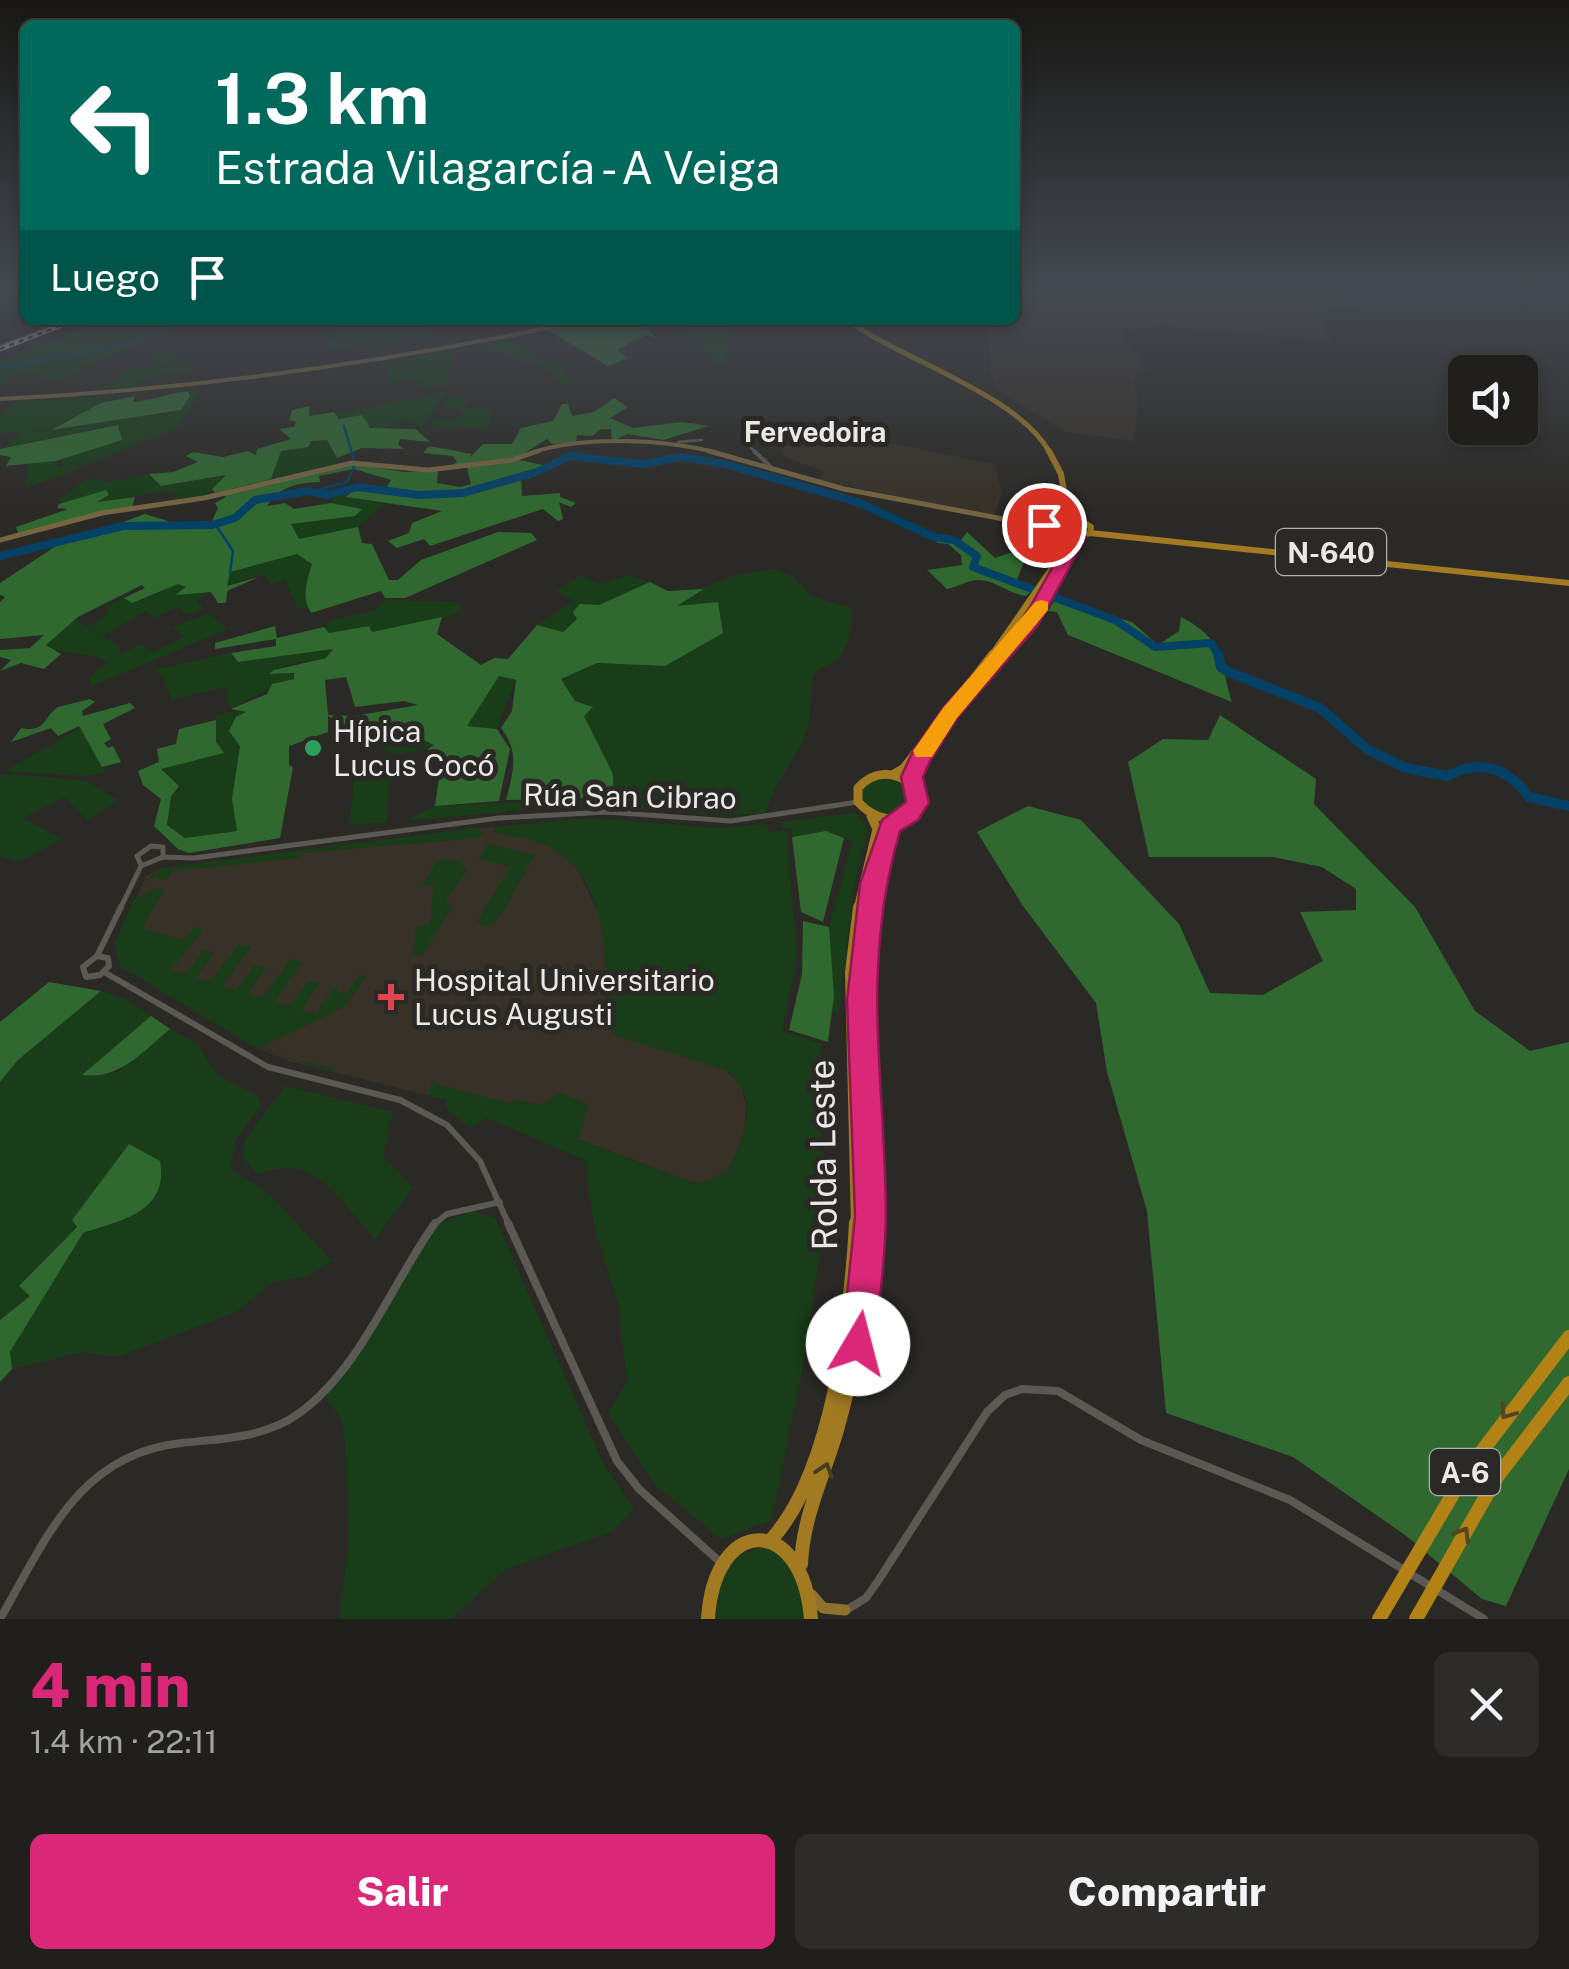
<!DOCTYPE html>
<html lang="es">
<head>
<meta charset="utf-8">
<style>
	:root { --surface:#201f1c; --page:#2d2c29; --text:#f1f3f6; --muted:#a2a2a3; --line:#3d3d3b; --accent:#db2777 }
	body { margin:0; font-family:"Public Sans",sans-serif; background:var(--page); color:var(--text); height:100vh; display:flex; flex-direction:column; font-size:38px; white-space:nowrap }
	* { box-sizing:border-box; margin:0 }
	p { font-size:32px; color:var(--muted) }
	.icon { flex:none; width:55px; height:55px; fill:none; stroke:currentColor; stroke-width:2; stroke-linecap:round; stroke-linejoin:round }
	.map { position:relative; height:1619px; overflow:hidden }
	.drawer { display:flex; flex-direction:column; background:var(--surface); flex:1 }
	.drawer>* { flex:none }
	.guide { position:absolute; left:20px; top:20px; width:1000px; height:305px; border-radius:15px; box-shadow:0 5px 15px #0003,0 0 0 2px var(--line); background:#00695c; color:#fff; overflow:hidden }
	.controls { position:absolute; left:1448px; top:355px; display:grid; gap:20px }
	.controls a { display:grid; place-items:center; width:90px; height:90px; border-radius:15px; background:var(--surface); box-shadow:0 5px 15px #0003,0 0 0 2px var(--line); font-size:50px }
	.pin { position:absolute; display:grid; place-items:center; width:85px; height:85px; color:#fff; margin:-42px; border:5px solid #fff; border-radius:50%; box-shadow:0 2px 10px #0007 }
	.me { position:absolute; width:110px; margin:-55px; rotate:8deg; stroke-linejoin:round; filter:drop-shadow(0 0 8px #0008) }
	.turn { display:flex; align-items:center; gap:35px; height:210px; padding:0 30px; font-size:45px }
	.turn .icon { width:130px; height:130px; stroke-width:2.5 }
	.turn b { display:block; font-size:70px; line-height:85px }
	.then { display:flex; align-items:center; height:95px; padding:0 30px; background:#0003; gap:20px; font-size:38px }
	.round { display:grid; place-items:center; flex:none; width:105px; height:105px; border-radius:15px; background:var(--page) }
	.summary { display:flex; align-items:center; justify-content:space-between; height:170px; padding:0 30px }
	h1 { font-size:60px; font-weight:800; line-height:75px; color:var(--accent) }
	.action { display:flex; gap:20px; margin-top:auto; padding:20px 30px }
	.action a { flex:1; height:115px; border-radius:15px; background:var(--accent); color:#fff; font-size:40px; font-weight:800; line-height:115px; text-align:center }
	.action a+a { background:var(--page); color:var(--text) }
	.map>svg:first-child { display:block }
	.built { fill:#373128 }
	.green { fill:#183d18 }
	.forest { fill:#2f692f; fill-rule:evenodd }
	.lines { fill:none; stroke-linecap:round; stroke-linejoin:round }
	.stream { stroke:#044167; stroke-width:2.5 }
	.river-far1 { stroke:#044167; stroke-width:8 }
	.river { stroke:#044167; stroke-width:10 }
	.tertiary-far4 { stroke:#5c5954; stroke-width:2.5 }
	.tertiary-far3 { stroke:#5c5954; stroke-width:4 }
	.tertiary-far2 { stroke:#5c5954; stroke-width:5 }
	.tertiary-far1 { stroke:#5c5954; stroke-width:6 }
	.tertiary { stroke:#5c5954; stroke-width:8 }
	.secondary-far1 { stroke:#766541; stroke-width:4 }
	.secondary { stroke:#766541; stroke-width:5 }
	.primary { stroke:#90722e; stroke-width:11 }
	.trunk-far4 { stroke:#a17a22; stroke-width:5 }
	.trunk-far3 { stroke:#a17a22; stroke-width:6 }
	.trunk-far2 { stroke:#a17a22; stroke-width:9 }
	.trunk-far1 { stroke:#a17a22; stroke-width:10 }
	.trunk { stroke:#a17a22; stroke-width:14 }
	.motorway { stroke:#b28215; stroke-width:14 }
	.rail-casing { stroke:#b9b7b4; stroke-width:5 }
	.rail { stroke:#2b2925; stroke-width:2.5; stroke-dasharray:5; stroke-linecap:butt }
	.oneway { stroke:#544420 }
	.oneway2 { stroke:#483d24 }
	.route { fill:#db2777; stroke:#8e194d; stroke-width:2.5 }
	.slow { fill:#f59e0b }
	.leisure-dot { fill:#2e9e5b; stroke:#2b2925; stroke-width:4 }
	.health-dot { fill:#e0444e; stroke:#2b2925; stroke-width:4 }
	.labels { text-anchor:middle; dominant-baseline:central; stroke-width:10; stroke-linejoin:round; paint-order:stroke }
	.far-neighbourhood-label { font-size:28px; font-weight:bold; fill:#ebe9e6; stroke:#2b2925 }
	.shield { fill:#2b2925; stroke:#b1afac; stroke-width:2.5 }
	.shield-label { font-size:28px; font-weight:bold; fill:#ebe9e6 }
	.poi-label { font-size:30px; fill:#ebe9e6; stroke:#2b2925; text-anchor:start }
	.street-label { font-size:30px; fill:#ebe9e6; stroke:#2b2925 }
	.near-street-label { font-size:35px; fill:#ebe9e6; stroke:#2b2925 }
</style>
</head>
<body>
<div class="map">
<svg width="1569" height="1619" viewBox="0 0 1569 1619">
	<rect width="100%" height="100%" fill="#2b2925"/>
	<path class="built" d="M1031 290H1327L1367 309 1326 308 1324 328 1333 342 1166 326 1120 330 1147 370H1139L1132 381 1138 400 1134 441 1066 432 996 389 989 367V329L1015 320Z
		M829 431 994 464 1002 493 994 516 818 480 824 472 783 456 781 449 795 442Z
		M556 825 600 916 607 952 605 1027 725 1070 740 1083 746 1105 744 1140 726 1173 718 1178 697 1184 567 1135 570 1122 560 1112 548 1114 538 1123 286 1060 249 1044 153 983 123 969 115 950 146 876 162 868 475 828Z"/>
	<path class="green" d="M105 320H174L178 326 62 378 42 381 44 374 12 375 9 382 0 386V362Z
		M678 320H729L724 364H717Z
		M430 322 432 332 425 333 426 338 419 339 418 332 401 336V341L330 349 328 344 340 323Z
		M506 338 550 365 560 361 571 367 560 372 576 381 562 385 551 370 479 346Z
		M152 349 179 354 164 366 191 363 187 372 160 375 121 390 101 387 128 371 160 363 150 361 155 356 146 351Z
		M453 351 447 385 419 388V380L390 383V362Z
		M203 390 177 428 84 466 66 461 81 468 26 488 28 464 56 461 58 467 63 465 59 457 121 440 118 424 3 449 20 432 0 433V415L19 401 117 397 52 428 30 433 180 411 190 396 188 391Z
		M448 391 422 427 403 420 382 430 335 414Z
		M449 397H470L465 408 493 409 488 429 430 426 434 419H459L463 410 443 406Z
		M327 439 338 464 271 479 281 451Z
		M149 474 162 486 227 475C206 500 200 497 168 502L179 495 165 491 92 503 106 490 64 503 59 500 88 478 106 482Z
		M347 491V497L384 504 358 527 298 539 291 524 355 516 361 509 331 503 337 493Z
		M297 554 313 564 306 582 308 608 298 609 285 580 272 585 262 574 226 586 229 572Z
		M775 569 792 576 813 597 852 608C850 625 851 648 837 659 829 667 818 666 813 677 808 689 813 711 807 730 797 760 776 776 766 813 711 819 659 808 604 807 538 805 474 817 406 820L435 806 613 798 584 716 592 708 575 701 561 679 597 663 665 666 682 608 676 606C702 582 740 573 775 569Z
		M628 575 650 582 598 605 563 632 537 625 574 601 556 591 580 576 602 584Z
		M178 584 187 587 177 593H213L197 600 204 609 185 615 178 607 154 618 146 611 104 635 89 626 107 616 105 607 124 598 132 603Z
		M384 600 458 602 462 610 449 617 371 632 369 626 329 633 324 627 330 621 376 610Z
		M209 614 228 629 92 686 89 677 108 662C88 650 66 657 45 645L75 619 120 647V654L142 644 152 653 184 637 172 627Z
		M335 648 326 658 288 664 269 674 295 673 294 679C282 681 244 701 231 709L226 702 229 686 171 700 164 677 153 670 231 653V658Z
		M499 676 514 679V685L497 729 466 726Z
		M231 712H249L232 799 238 831 185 838 167 825 171 797 179 790 161 769 224 753 216 742V716Z
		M407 723 416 739 435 745 397 755 357 735Z
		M80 728 106 773 83 776 5 771Z
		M390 769 387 822 349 825 355 774Z
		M15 774 86 781 118 800 88 821 65 797 23 818 62 839 19 862 0 856V775Z
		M891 776 913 792 911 807C892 822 864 816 860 792L871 779Z
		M855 813 868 828 854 887 839 1013H832L829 927 852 840 826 831 792 837V829L783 828 781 822Z
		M588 818 716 828 767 824 769 833 784 830 787 834 797 958 782 1031 821 1044 823 1226 808 1340 772 1520 721 1539 654 1484 608 1413 627 1382 618 1304 594 1226 585 1160 487 1118 470 1128 444 1107 447 1100 428 1096 433 1079 435 1084 511 1104 514 1099 540 1105 561 1093 588 1105 579 1140 697 1184 726 1173C743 1142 763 1096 726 1070L613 1035 614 1030 605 1027C607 965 612 888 554 849 539 839 512 837 494 832L495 827Z
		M475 828 484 832 479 838 301 853 300 858 172 871 168 879 158 880 157 876 144 882 162 868Z
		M488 844 535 855 500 916 488 927 476 924 510 867 479 859Z
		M438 859 462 862 460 865 468 868 445 903 453 906 422 955 413 956 416 927 430 924 434 885 422 886Z
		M157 888 164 890 142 928 184 940 195 927 203 930 170 971 185 974 204 950 215 953 196 978 210 982 239 944 251 947 222 986 236 990 255 965 266 968 248 994 262 998 291 959 302 963 274 1003 289 1006 308 981 319 984 301 1010 316 1014 336 985 337 992 347 993 359 975 366 977 344 1007 263 1046 286 1058 333 1068 332 1072 249 1044 120 966 115 943 133 900Z
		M101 991 124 998 151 1016 83 1075 117 1073 170 1029 197 1043 217 1075 257 1095 261 1106 236 1139 230 1169 267 1192 332 1261 309 1276 274 1282 234 1313 117 1357 82 1352 12 1369 10 1352 83 1233 128 1218 78 1226 19 1286 31 1295 0 1320V1082L18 1060Z
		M285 1086 393 1112 383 1156 413 1188 375 1239C338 1201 317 1149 258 1175L242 1157 245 1140Z
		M473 1211 495 1218 605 1467 634 1509 611 1532 506 1569 451 1619H339L349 1540 345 1443 342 1421 324 1394 439 1223Z
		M763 1547C793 1556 810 1587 804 1619H717C714 1584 726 1554 763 1547Z"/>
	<path class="forest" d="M590 320C612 325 643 317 656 338L646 335 617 350 628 358 608 366 547 330Z
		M188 391 190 396 181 410 51 430 101 403 135 396 133 402C150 401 169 393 188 391Z
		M614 398 628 407 610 418 633 428 682 422 709 426 663 440 628 434 612 441 611 429H601L592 436 577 435 576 443 552 444 547 439 518 457 451 466 457 462 453 456 423 453 429 446 472 454 468 459 483 444H512L521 428 553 421 562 404H568L572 416 594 412Z
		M310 406 309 416 334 412 339 419 362 415 370 428 416 429 430 442 400 439 398 445 404 449 362 448 337 458 327 440 311 441 308 447 281 451 271 479 215 493 212 489 226 475 161 486 149 474 173 472 198 462 186 456 193 452 223 457 248 451 256 455 257 449 291 439 279 429 294 427 296 422 289 420 292 410Z
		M118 425 122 440 56 461 6 466 11 457 0 455V449Z
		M520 460 547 466 529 479 521 478 522 496 560 493V497L576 503 571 507 559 502 563 519 558 521 543 509 430 546 424 539 397 548 388 541 409 533 412 523 442 511 346 497 359 484 387 487 391 480 354 469 319 476 320 482C298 483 279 486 267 506L285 503 294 509 331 503 362 509 355 516 291 524 299 539 358 527 362 543 372 544 389 580H398L421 560 498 532 531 533 537 540 405 598H385L381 591 311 613C301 597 307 580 312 564L297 554 230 572 227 586 259 577 227 591 226 603H218L211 592 175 595 186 587 178 584 132 603 124 598 145 588 142 585 78 617 46 645 61 654 44 669 21 663 0 671 11 660 0 657V650L30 648 44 635 0 639V602L5 597 0 595V583L56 546 145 514 174 523 212 521 218 508 215 503 226 497 223 494 352 464 405 472 438 470 437 483 460 487 471 484 467 467Z
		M106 490 109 495 97 502 135 497 132 507 18 533 16 527 68 509 57 508 59 504Z
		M967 532 995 558 1031 546 1017 579 1033 590 1026 596C1009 594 994 580 979 580 968 580 958 587 947 589L927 570 962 565 961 555 948 544 937 543 936 537 961 540Z
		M650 582 668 591 704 589 677 606 718 602 723 633 665 666 597 663 561 679 575 701 593 707 584 716 613 774 614 798 506 800C513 772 520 752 501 728L512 711 516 680 499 676 467 726 497 729 510 749 499 801 435 806 441 763 428 749 434 745 408 733 406 724 357 735 328 716V732L289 746V765L293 767 280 838 189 853 178 849 154 826 161 799 143 785 138 771 159 762 157 749 176 744 179 729 216 720V742L224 753 161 769 179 786 171 797 167 825 185 838 237 831 232 799 240 746 229 731 236 717 246 712 231 709 267 694 272 684 294 679V673L269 674 274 670 326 658 333 649 238 662 231 653 276 646V639L215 649V643L275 626 277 638 324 627 329 633 369 626 372 632 442 617 437 634 481 665 494 658 508 659 537 625 563 632 577 619 573 612 580 604 599 605ZM346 677 355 707 404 701 418 705 355 716 328 715 325 680Z
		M1054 601 1132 622 1158 645 1179 631 1181 617C1225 640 1219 658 1232 702L1068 635 1057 612 1048 611Z
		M90 699 95 702 82 711 83 716 130 703 135 708 103 724 111 739 104 743 108 748 113 746 121 762 102 767 79 726 58 736 51 728 11 742 21 728C47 733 43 717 58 707Z
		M1220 715 1316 779 1314 804 1415 907 1475 1011 1530 1051 1569 1042V1469L1506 1606 1482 1599 1405 1535 1293 1457 1166 1413 1147 1211 1107 1072 1096 1003 1023 906 977 832 1028 806 1081 820 1179 924 1210 993 1263 995 1323 961 1300 912 1356 910V889L1322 867 1273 857H1149L1128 762 1163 739 1208 740Z
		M826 831 844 838 823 922 801 912 792 837Z
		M803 921 829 927 834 996 828 1042 789 1030 802 974Z
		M49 982 101 991 18 1060 0 1082V1022Z
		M151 1016 170 1029C142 1052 120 1080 82 1075Z
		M129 1144 160 1161C169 1212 122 1220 83 1233L10 1352 12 1369 0 1382V1320L30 1296 19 1286 77 1227 72 1220Z"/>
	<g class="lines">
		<path class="stream" d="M0 368 136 343 170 320
			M344 426 354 460
			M319 490 347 482 354 467
			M215 524 233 551 230 573"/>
		<path class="river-far1" d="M0 556 123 526 212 525 235 518 255 500 308 491 328 495 358 487 419 495 463 493 537 472 570 456 643 464 681 457 725 464 857 502 934 537 954 540 977 556 973 567 1115 620 1155 647 1211 643 1219 656"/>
		<path class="river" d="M1218 654 1221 667 1229 672 1320 708 1367 749 1406 768 1448 776C1480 758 1508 768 1529 797L1569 806"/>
		<path class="tertiary-far4" d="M180 320 187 325
			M0 346 67 320
			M678 442 702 440
			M751 448 757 453"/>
		<path class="tertiary-far3" d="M754 451 770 466"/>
		<path class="tertiary-far2" d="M163 857 194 858 499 818 607 812 731 821 858 802
			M141 865 137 856 151 846 163 847V857
			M141 866 163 857
			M120 909 141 866"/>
		<path class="tertiary-far1" d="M97 956 108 958 109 966 100 975 86 977 83 967Z
			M97 956 121 907
			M104 972 268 1067 400 1100 447 1125 480 1161 509 1225
			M433 1225 447 1214 500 1202"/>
		<path class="tertiary" d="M508 1223 617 1461 639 1489 720 1562
			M848 1609 866 1598 878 1581 987 1412 1005 1395 1022 1389 1058 1391 1141 1440 1290 1500 1484 1619
			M0 1619C46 1539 79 1454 181 1443 221 1439 264 1438 298 1414 360 1370 392 1283 435 1223"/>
		<path class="secondary-far1" d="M0 399C198 389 391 362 585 320
			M531 453C582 435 666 439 718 453"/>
		<path class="secondary" d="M709 451 844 489 1062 530
			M0 540 102 513 204 498 352 463 428 470 512 460 538 451"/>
		<path class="primary" d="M812 1595 823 1608 845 1610"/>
		<path class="trunk-far4" d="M847 320C904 361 1019 395 1050 453"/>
		<path class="trunk-far3" d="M1049 451 1061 474 1069 519
			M1068 519 1080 520 1091 527 1090 533 1078 537 1064 532 1061 524Z
			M1090 533 1569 583
			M991 656 1055 564
			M1001 656 1034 618 1078 537"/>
		<path class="trunk-far2" d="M894 774 904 768 993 654
			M912 784C893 771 874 770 858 788V802C873 818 897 827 915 811 920 796 910 786 914 773 925 725 971 687 1003 654
			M858 909 877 829 871 816
			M868 909 882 847 894 820"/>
		<path class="trunk-far1" d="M868 907 862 1004 871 1225
			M856 1225 850 972 858 907"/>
		<path class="trunk" d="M771 1540C833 1472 851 1313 856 1223
			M801 1564C803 1516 824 1475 837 1430 856 1362 868 1293 871 1223
			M708 1619C714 1516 802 1512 811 1619"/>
		<path class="motorway" d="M1379 1619 1466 1472 1569 1337
			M1416 1619 1497 1477 1569 1383"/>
		<defs>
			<path id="rail" d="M0 349 75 320"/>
		</defs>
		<use href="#rail" class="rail-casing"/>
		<use href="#rail" class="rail"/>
	</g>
	<defs><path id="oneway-chevron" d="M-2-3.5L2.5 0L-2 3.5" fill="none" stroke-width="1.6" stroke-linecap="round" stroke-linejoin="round" transform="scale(2.5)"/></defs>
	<g class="oneway">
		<use href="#oneway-chevron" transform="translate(1507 1412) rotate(126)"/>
		<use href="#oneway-chevron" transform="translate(1463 1534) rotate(-59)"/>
	</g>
	<use class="oneway2" href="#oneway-chevron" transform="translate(825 1470) rotate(-72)"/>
	<linearGradient id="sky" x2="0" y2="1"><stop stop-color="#181714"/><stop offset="0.56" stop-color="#444951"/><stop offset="1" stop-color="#444951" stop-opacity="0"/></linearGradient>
	<rect width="1569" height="516" fill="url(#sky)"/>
	<path class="route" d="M1039 519H1068L1071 529 1086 537 1038 625 957 718 930 761 923 777 929 803 918 820 900 831C860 968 885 1076 886 1214 886 1257 879 1301 875 1344L870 1356 858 1361 847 1356 842 1344 855 1216 847 1000 860 884 882 820 906 802 901 777 912 753 943 708 1024 618 1068 539 1057 535 1054 528 1033 527V520Z"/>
	<path class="slow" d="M1042 600 1048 602V610L957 718 932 757H916L913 751 943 708 1035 602Z"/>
	<circle class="leisure-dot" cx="313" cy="748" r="10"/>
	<path class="health-dot" d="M386 982h10v10h10v10h-10v10h-10v-10h-10v-10h10z"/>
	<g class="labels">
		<g class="far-neighbourhood-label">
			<text x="815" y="431">Fervedoira</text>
		</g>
		<g class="shield">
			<rect x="1276" y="529" width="110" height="46" rx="8"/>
			<rect x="1430" y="1449" width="70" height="46" rx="8"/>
		</g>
		<g class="shield-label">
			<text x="1331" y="552">N-640</text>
			<text x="1465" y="1472">A-6</text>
		</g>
		<g class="poi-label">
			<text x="333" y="731">Hípica<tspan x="333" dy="34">Lucus Cocó</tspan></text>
			<text x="414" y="980">Hospital Universitario<tspan x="414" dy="34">Lucus Augusti</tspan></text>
		</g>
		<g class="street-label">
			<text transform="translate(630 796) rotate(1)">Rúa San Cibrao</text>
		</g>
		<g class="near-street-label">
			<text transform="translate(823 1155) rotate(-91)">Rolda Leste</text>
		</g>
	</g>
</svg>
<div class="controls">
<a><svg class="icon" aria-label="sound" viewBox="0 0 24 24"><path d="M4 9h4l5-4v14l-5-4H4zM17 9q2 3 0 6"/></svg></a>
</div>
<div class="pin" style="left:1044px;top:525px;background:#d93025"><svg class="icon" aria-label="arrive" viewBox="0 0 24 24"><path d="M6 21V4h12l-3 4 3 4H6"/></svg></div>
<svg class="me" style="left:858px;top:1344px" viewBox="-20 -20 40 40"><circle r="19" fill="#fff"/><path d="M0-13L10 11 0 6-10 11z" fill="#db2777"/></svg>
<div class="guide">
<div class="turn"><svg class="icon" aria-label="left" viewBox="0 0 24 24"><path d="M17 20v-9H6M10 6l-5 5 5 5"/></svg><div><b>1.3 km</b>Estrada Vilagarcía - A Veiga</div></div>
<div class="then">Luego<svg class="icon" aria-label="arrive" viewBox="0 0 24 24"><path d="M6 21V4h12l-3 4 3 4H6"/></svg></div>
</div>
</div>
<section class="drawer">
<div class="summary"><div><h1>4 min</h1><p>1.4 km · 22:11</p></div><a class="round"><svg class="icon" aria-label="close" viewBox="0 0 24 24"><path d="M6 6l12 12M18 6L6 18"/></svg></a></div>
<div class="action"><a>Salir</a><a>Compartir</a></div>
</section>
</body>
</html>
